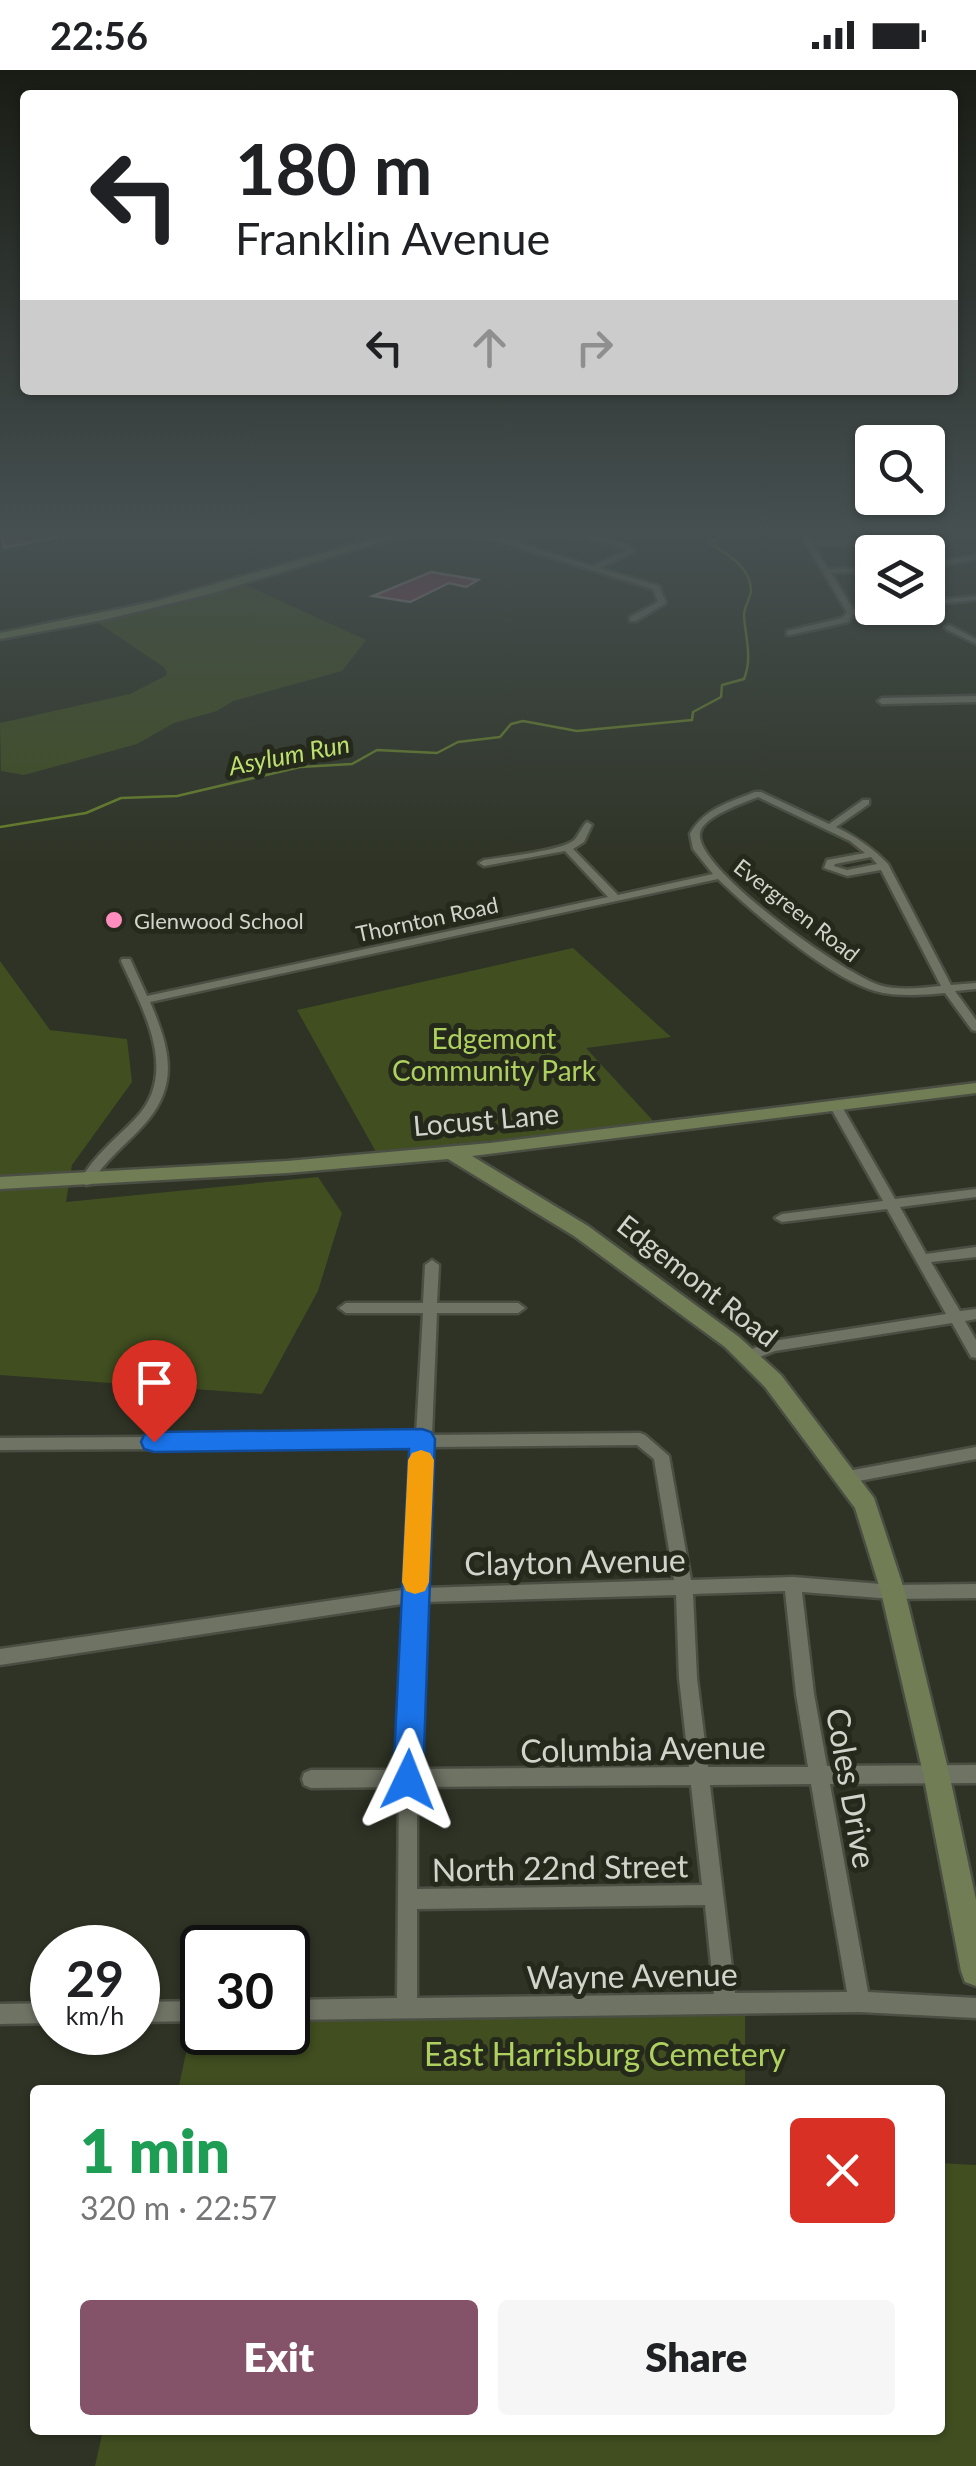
<!DOCTYPE html>
<html lang="en">
<head>
<meta charset="utf-8">
<style>
	:root { --surface:#fff; --page:#f6f6f6; --text:#202124; --muted:#757577; --accent:#845269 }
	body { margin:0; font-family:Lato,sans-serif; background:var(--page); color:var(--text); height:100vh; display:flex; flex-direction:column; font-size:38px; white-space:nowrap }
	* { box-sizing:border-box; margin:0 }
	p { font-size:32px; color:var(--muted) }
	.icon { flex:none; width:55px; height:55px; fill:none; stroke:currentColor; stroke-width:2; stroke-linecap:round; stroke-linejoin:round }
	.map { position:relative; flex:1; overflow:hidden }
	.details { position:absolute; left:30px; top:2015px; width:915px; height:350px; display:flex; flex-direction:column; background:var(--surface); border-radius:10px; box-shadow:0 2px 8px #0004 }
	.details>* { flex:none }
	.guide { position:absolute; left:20px; top:20px; width:938px; height:305px; border-radius:10px; box-shadow:0 2px 8px #0004; background:#fff; color:var(--text); overflow:hidden }
	.tools { position:absolute; left:855px; top:355px; display:grid; gap:20px }
	.tools a { display:grid; place-items:center; width:90px; height:90px; border-radius:10px; background:var(--surface); box-shadow:0 2px 8px #0004; font-size:50px }
	.speed { position:absolute; left:30px; top:1855px; display:flex; gap:20px; font-size:50px; font-weight:700; text-align:center }
	.speed>* { display:grid; place-content:center; width:130px; height:130px; border-radius:50%; background:var(--surface); box-shadow:0 2px 8px #0004; line-height:1 }
	.speed small { font-size:25px; font-weight:400 }
	.speed .limit { border:5px solid #111; border-radius:15px; background:#fff; color:#111 }
	.pin { position:absolute; display:grid; place-items:center; width:85px; height:85px; color:#fff; margin:-102px -42px; border-radius:50% 50% 50% 0; rotate:-45deg; box-shadow:0 0 10px #0007 }
	.pin .icon { rotate:45deg }
	.me { position:absolute; width:110px; margin:-55px; rotate:2deg; stroke-linejoin:round; filter:drop-shadow(0 0 8px #0008) }
	.turn { display:flex; align-items:center; gap:35px; height:210px; padding:0 50px; font-size:45px }
	.turn .icon { width:130px; height:130px; stroke-width:2.5 }
	.turn b { display:block; font-size:70px; line-height:85px }
	.lanes { display:flex; align-items:center; height:95px; padding:0 50px; background:#0003; justify-content:center; gap:50px; direction:ltr }
	.lanes .off { opacity:.35 }
	.round { display:grid; place-items:center; flex:none; width:105px; height:105px; border-radius:10px; background:var(--page) }
	.summary { display:flex; align-items:center; justify-content:space-between; height:170px; padding:0 50px }
	h1 { font-size:60px; font-weight:800; line-height:75px; color:#1e9e55 }
	.action { display:flex; gap:20px; margin-top:auto; padding:20px 50px }
	.action a { flex:1; height:115px; border-radius:10px; background:var(--accent); color:#fff; font-size:40px; font-weight:800; line-height:115px; text-align:center }
	.action a+a { background:var(--page); color:var(--text) }
	.status { display:flex; justify-content:space-between; align-items:center; height:70px; padding:0 50px; background:var(--surface); direction:ltr }
	.status svg { height:28px; fill:currentColor }
	.map>svg:first-child { display:block }
	.green { fill:#404e20 }
	.lines { fill:none; stroke-linecap:round; stroke-linejoin:round }
	.stream { stroke:#688129; stroke-width:2.5 }
	.building { fill:#8d3d60; stroke:#a49097; stroke-width:2.5 }
	.street-casing { stroke:#4b4f43; stroke-width:5 }
	.secondary-casing { stroke:#4b4f43; stroke-width:5 }
	.street { fill:#6e7364; fill-rule:evenodd }
	.secondary { fill:#717d55; fill-rule:evenodd }
	.route { fill:#1a73e8; stroke:#114b97; stroke-width:2.5 }
	.slow { fill:#f59e0b }
	.poi-dot { fill:#fe8ebd; stroke:#25291c; stroke-width:4 }
	.labels { text-anchor:middle; dominant-baseline:central; stroke-width:10; stroke-linejoin:round; paint-order:stroke }
	.far-street-label { font-size:22px; fill:#d0d4cb; stroke:#25291c }
	.far-poi-label { font-size:22px; fill:#d0d4cb; stroke:#25291c; text-anchor:start }
	.far-water-label { font-size:25px; font-style:italic; fill:#bcdf6d; stroke:#25291c }
	.park-label { font-size:28px; fill:#aed05e; stroke:#25291c }
	.street-label { font-size:28px; fill:#d0d4cb; stroke:#25291c }
	.near-street-label { font-size:32px; fill:#d0d4cb; stroke:#25291c }
	.near-park-label { font-size:32px; fill:#aed05e; stroke:#25291c }
</style>
</head>
<body>
<div class="status"><b>22:56</b><svg viewBox="0 0 49 12"><path d="M0 12V9h3v3zM5 12V6h3v6zM10 12V3h3v9zM15 12V0h3v12zM26 1h20v11H26zM47 4h2v5h-2z"/></svg></div>
<div class="map">
<svg width="976" height="2396" viewBox="0 0 976 2396">
	<rect width="100%" height="100%" fill="#2e3325"/>
	<path class="green" d="M238 515 248 516 366 570 342 601 233 631 217 641 174 653 137 674 24 705 1 701 0 653 130 624 167 605 165 598 94 550Z
		M573 878 671 967 586 978 656 1054 376 1082 297 940Z
		M0 891 50 960 127 969 132 1012 72 1095 66 1132 318 1107 342 1143 318 1221 262 1324 0 1305Z
		M745 1945V2020H178L193 1951H202V1962H288V1949Z
		M940 2093 976 2095V2396H95L103 2360H940Z"/>
	<g class="lines">
		<path class="stream" d="M0 757 86 743 121 728 177 726 300 697 352 694 377 680 437 683 458 672 500 667 511 654 523 651 577 661 692 650 693 642 721 627 722 615 744 609C753 587 745 567 744 545 744 537 750 529 751 521 751 497 727 484 710 473L725 462"/>
	</g>
	<path class="building" d="M0 462H56L57 467 4 478Z
		M431 502 478 510 466 517 449 513 410 532 373 526Z"/>
	<g class="lines">
		<defs>
			<path id="street" d="M439 462 495 466 592 496 627 481 621 477 561 462C584 462 615 467 634 480V482L599 498 659 516 666 533 636 551H630V547L658 532 653 519 494 470Z
				M799 462H806L811 471 854 470 900 462H918L854 474 813 475 828 499 872 498V502L831 503 853 539 890 538 853 544 848 552 790 565H787V561L842 548 847 542Z
				M976 485V489L928 498V494Z
				M976 526V530L928 535V531Z
				M949 555 976 569V574L946 559 945 557Z
				M976 626V632L882 634 878 631 882 628Z
				M755 722H761L829 754 863 730H869V734L836 757C856 767 872 777 888 794L951 915 976 913V919L955 921 976 950V961L972 960 945 923C922 925 897 927 875 921 829 908 753 843 718 809L150 932C168 974 180 1011 148 1050 129 1073 107 1087 91 1114L86 1115 80 1111C94 1085 116 1069 136 1048 180 1002 142 938 121 891L122 889H130L131 891 147 926 608 827 565 781 484 796 479 793 484 790C503 787 559 781 573 771 579 766 581 757 587 752L592 755 584 772 573 779 618 825 713 804 693 779 690 764C703 739 730 732 755 722ZM758 727 850 771 865 783 827 790 824 798 847 806 881 800 941 916C921 918 898 921 879 915 845 904 694 799 700 763 703 746 744 733 758 727ZM871 787 877 794 847 800 834 796 835 794Z
				M835 1031 841 1035 895 1129 976 1119V1127L900 1137 926 1184 976 1177V1187L931 1192 960 1241 976 1239V1249L965 1251 976 1270V1288L971 1287 952 1253 775 1281 749 1291 744 1290 742 1286 744 1282 773 1271 946 1244 887 1139 782 1152 775 1148 782 1144 883 1131 829 1035Z
				M432 1190 439 1195 437 1233H518L525 1238 518 1243H437L432 1365 640 1363 645 1365 669 1386 691 1510 793 1507 893 1515 976 1514V1528L893 1529 802 1522 814 1624 827 1696 976 1695V1713L830 1714 868 1922 976 1928V1948L859 1942 288 1950V1930L397 1928 399 1717 311 1718 304 1715 302 1709 304 1703 311 1700H399L408 1533 0 1595V1579L409 1519 416 1377 0 1380V1368L416 1365 423 1243H346L339 1238 346 1233H423L425 1195ZM637 1375 654 1389 674 1510 425 1518 431 1377ZM785 1521 796 1624 808 1697H708L697 1608 693 1524ZM676 1525 679 1608 689 1697 418 1699 425 1532ZM811 1714 847 1922 735 1923 710 1715ZM691 1715 702 1815 417 1819V1717ZM705 1835 714 1924 417 1928V1839Z
				M976 1377V1389L848 1413 842 1411 840 1407 842 1403 848 1401Z
				M202 1931V1951L138 1952V1932Z
				M52 1933V1953L0 1954V1934Z"/>
			<path id="secondary" d="M396 462H413L209 524 103 550 0 569V563L153 532Z
				M976 1013V1023L472 1086 588 1156 739 1267 781 1305 874 1428 905 1522 949 1703 976 1830V1916L965 1912 961 1901 923 1703 881 1522 855 1438 765 1317 725 1277 574 1166 448 1089 287 1103 0 1119V1107L287 1091 490 1073Z"/>
		</defs>
		<use href="#street" class="street-casing"/>
		<use href="#secondary" class="secondary-casing"/>
		<use href="#street" class="street"/>
		<use href="#secondary" class="secondary"/>
	</g>
	<linearGradient id="sky" x2="0" y2="1"><stop stop-color="#191c14"/><stop offset="0.58" stop-color="#465051"/><stop offset="1" stop-color="#465051" stop-opacity="0"/></linearGradient>
	<rect width="976" height="798" fill="url(#sky)"/>
	<path class="route" d="M422 1359 431 1362 435 1369 423 1710 419 1720 408 1724 397 1720 393 1710 409 1379 154 1382 144 1379 141 1372 144 1365 154 1362Z"/>
	<path class="slow" d="M421 1380 430 1383 434 1390 429 1512 425 1521 415 1524 406 1521 402 1512 408 1390 412 1383Z"/>
	<circle class="poi-dot" cx="114" cy="850" r="10"/>
	<g class="labels">
		<g class="far-street-label">
			<text transform="translate(797 840) rotate(38)">Evergreen Road</text>
			<text transform="translate(427 849) rotate(-12)">Thornton Road</text>
		</g>
		<g class="far-poi-label">
			<text x="134" y="850">Glenwood School</text>
		</g>
		<g class="far-water-label">
			<text transform="translate(289 684) rotate(-11)">Asylum Run</text>
		</g>
		<g class="park-label">
			<text x="494" y="968">Edgemont<tspan x="494" dy="32">Community Park</tspan></text>
		</g>
		<g class="street-label">
			<text transform="translate(486 1049) rotate(-5)">Locust Lane</text>
			<text transform="translate(698 1210) rotate(38)">Edgemont Road</text>
		</g>
		<g class="near-street-label">
			<text transform="translate(575 1491) rotate(-1)">Clayton Avenue</text>
			<text transform="translate(643 1678) rotate(-1)">Columbia Avenue</text>
			<text transform="translate(852 1718) rotate(80)">Coles Drive</text>
			<text transform="translate(560 1797) rotate(-1)">North 22nd Street</text>
			<text transform="translate(632 1905) rotate(-1)">Wayne Avenue</text>
		</g>
		<g class="near-park-label">
			<text x="605" y="1983">East Harrisburg Cemetery</text>
		</g>
	</g>
</svg>
<div class="tools">
<a><svg class="icon" aria-label="search" viewBox="0 0 24 24"><circle cx="10" cy="10" r="6"/><path d="M15 15l6 6"/></svg></a>
<a><svg class="icon" aria-label="layers" viewBox="0 0 24 24"><path d="M12 4l9 5-9 5-9-5zM3 14l9 5 9-5"/></svg></a>
</div>
<div class="speed"><div>29<small>km/h</small></div><div class="limit">30</div></div>
<div class="pin" style="left:154px;top:1372px;background:#d93025"><svg class="icon" aria-label="arrive" viewBox="0 0 24 24"><path d="M6 21V4h12l-3 4 3 4H6"/></svg></div>
<svg class="me" style="left:408px;top:1710px" viewBox="-20 -20 40 40"><path d="M0-17L14 15 0 8-14 15z" fill="#1a73e8" stroke="#fff" stroke-width="4"/></svg>
<div class="guide">
<div class="turn"><svg class="icon" aria-label="left" viewBox="0 0 24 24"><path d="M17 20v-9H6M10 6l-5 5 5 5"/></svg><div><b>180 m</b>Franklin Avenue</div></div>
<div class="lanes"><svg class="icon" aria-label="left" viewBox="0 0 24 24"><path d="M17 20v-9H6M10 6l-5 5 5 5"/></svg><svg class="icon off" aria-label="ahead" viewBox="0 0 24 24"><path d="M12 20V5M6 11l6-6 6 6"/></svg><svg class="icon off" aria-label="right" viewBox="0 0 24 24"><path d="M7 20v-9h11M14 6l5 5-5 5"/></svg></div>
</div>
<section class="details">
<div class="summary"><div><h1>1 min</h1><p>320 m · 22:57</p></div><a class="round" style="background:#d93025;color:#fff"><svg class="icon" aria-label="close" viewBox="0 0 24 24"><path d="M6 6l12 12M18 6L6 18"/></svg></a></div>
<div class="action"><a>Exit</a><a>Share</a></div>
</section>
</div>
</body>
</html>
